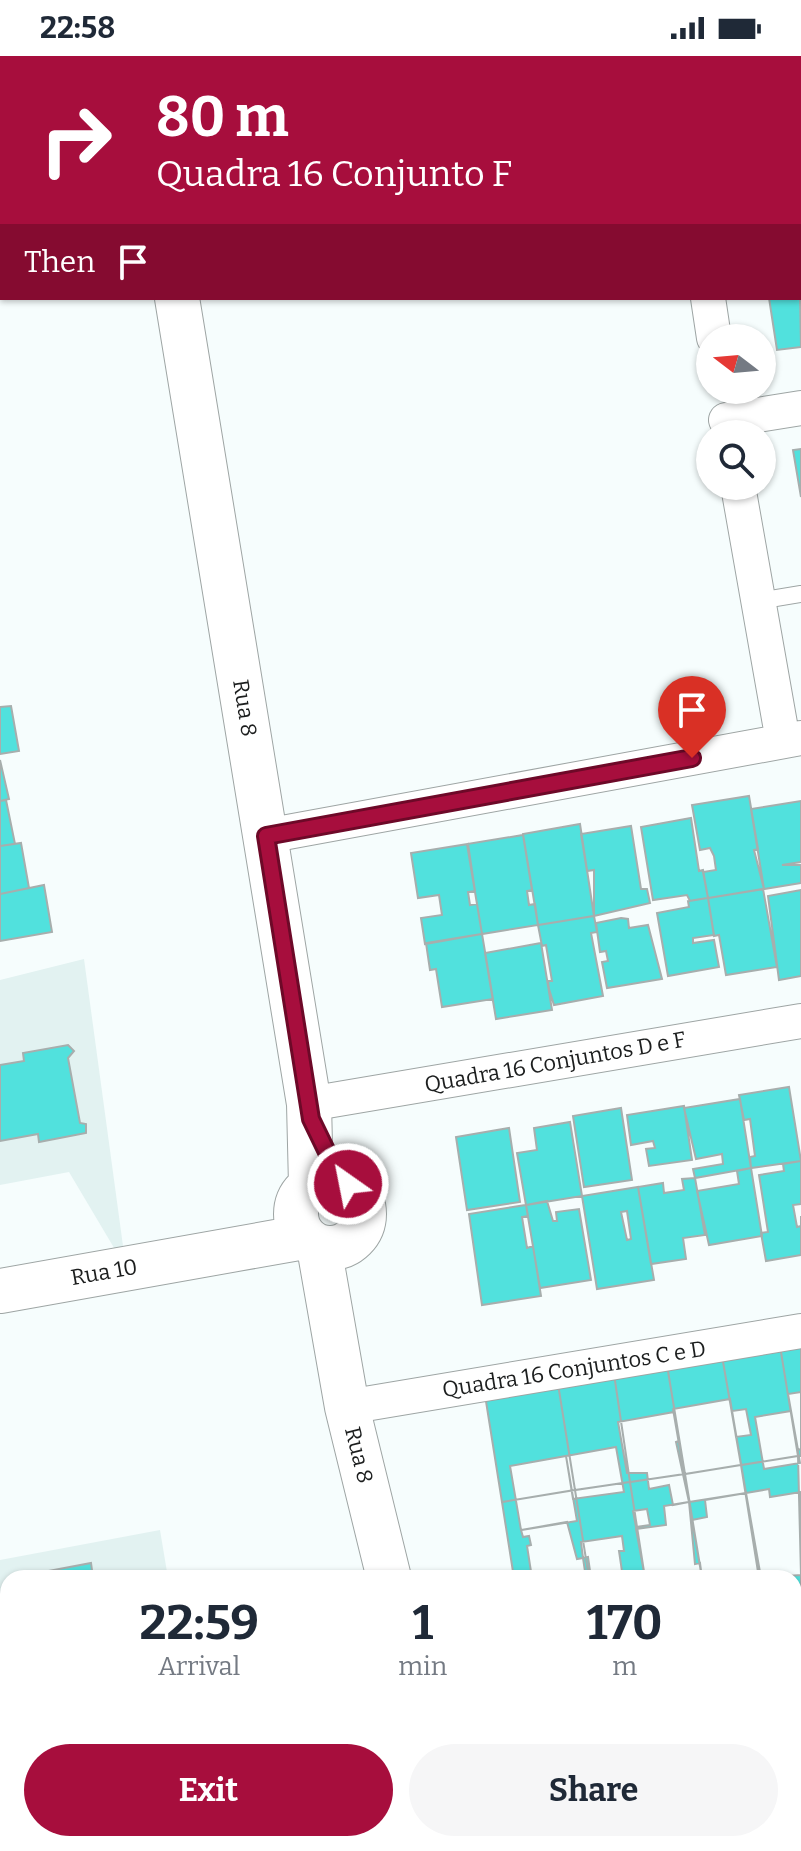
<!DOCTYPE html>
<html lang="en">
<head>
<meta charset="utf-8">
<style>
	:root { --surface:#fff; --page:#f6f6f7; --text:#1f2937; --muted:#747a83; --accent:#a70e3d }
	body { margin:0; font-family:Bitter,serif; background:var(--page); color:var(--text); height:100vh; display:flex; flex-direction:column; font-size:30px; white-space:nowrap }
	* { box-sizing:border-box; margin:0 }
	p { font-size:26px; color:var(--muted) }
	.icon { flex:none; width:44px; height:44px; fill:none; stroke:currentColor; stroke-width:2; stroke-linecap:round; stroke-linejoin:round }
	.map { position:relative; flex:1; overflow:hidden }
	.sheet { position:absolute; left:0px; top:1514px; width:802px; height:282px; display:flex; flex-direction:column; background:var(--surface); border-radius:24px 24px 0 0; box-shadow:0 2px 6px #0004 }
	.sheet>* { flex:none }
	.top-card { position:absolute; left:0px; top:0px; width:802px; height:244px; box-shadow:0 2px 6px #0004; background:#a70e3d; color:#fff; overflow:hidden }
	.needle { width:52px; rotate:286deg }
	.tools { position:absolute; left:696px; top:268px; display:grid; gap:16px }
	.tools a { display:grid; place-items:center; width:80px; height:80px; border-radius:50%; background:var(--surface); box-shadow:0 2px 6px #0004; font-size:40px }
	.pin { position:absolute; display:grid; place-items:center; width:68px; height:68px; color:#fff; margin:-82px -34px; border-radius:50% 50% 50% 0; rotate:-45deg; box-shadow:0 0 8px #0007 }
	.pin .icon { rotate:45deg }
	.me { position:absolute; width:88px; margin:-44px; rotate:327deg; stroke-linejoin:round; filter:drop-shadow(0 0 6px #0008) }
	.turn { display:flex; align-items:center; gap:28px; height:168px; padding:0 24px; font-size:36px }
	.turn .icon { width:104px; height:104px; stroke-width:2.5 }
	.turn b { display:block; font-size:56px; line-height:68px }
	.then { display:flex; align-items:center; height:76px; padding:0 24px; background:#0003; gap:16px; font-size:30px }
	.eta { display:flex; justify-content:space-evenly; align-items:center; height:136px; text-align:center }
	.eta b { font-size:48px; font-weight:700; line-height:56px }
	.primary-button { display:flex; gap:16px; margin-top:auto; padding:16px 24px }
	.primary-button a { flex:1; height:92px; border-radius:48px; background:var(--accent); color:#fff; font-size:32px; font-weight:700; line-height:92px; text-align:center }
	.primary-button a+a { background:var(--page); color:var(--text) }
	.status { display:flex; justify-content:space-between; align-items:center; height:56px; padding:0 40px; background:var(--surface); direction:ltr }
	.status svg { height:22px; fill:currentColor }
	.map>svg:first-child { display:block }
	.built { fill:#e2f2f1 }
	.building { fill:#51e1dd; stroke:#a7aead; stroke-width:2; fill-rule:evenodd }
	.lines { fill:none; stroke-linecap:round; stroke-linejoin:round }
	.lane-casing { stroke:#9ea5a4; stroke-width:18 }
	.street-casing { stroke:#9ea5a4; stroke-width:36 }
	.secondary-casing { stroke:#9ea5a4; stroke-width:46 }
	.lane { stroke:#fff; stroke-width:16 }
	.street { stroke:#fff; stroke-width:34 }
	.secondary { stroke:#fff; stroke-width:44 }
	.route-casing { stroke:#6d0928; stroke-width:20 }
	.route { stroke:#a70e3d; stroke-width:14 }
	.labels { text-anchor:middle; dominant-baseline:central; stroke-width:7; stroke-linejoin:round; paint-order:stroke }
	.street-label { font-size:22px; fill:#1c1e1e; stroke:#fff }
</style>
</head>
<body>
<div class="status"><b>22:58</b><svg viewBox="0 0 49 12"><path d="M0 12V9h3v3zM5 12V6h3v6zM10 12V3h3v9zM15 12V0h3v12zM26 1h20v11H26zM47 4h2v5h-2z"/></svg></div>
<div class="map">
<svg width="801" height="1795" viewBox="0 0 801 1795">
	<rect width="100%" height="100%" fill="#f6fdfd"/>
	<path class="built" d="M84 903 126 1212 69 1116 0 1129V924Z
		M160 1474 168 1522H8V1788H216L217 1795H0V1504Z"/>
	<path class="building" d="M800 238 801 291 777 294 769 242H800Z
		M801 393V441L793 394Z
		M11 650 19 695 0 698V651Z
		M0 704 9 743 0 745Z
		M749 740 758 793 754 794 764 833 708 842 703 816 716 814 714 800 710 792 700 794 692 749Z
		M6 744 15 788 0 790V745Z
		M801 745V806L782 809H801V827L764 833 751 753Z
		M691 762 699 815 703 814 708 842 690 845 687 839 653 844 641 771Z
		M580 768 594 860 538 869 523 778Z
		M631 770 641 833H647L650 847 594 860V814L587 815 581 778Z
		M523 779 532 834 527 835 529 849 535 848 538 869 482 878 467 788Z
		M21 787 29 832 0 838V790Z
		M468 788 475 835 468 836 470 849 477 848 482 878 425 888 421 862 442 859 439 839 418 842 411 797Z
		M44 829 52 876 0 885V838Z
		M763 833 777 911 726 919 719 879 714 880 708 842Z
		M801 834V920L779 924 768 840Z
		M708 842 714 879 693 882V887L714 884 719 911 668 920 657 857 689 851 688 845Z
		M594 860 597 876 591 877 603 940 554 949 549 933 548 925H552L546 889 542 890 538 869Z
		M621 862 628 863 629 872 648 869 662 923 607 932 602 906 608 905 606 895 600 896 596 867Z
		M482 878 493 943 442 951 436 913 430 914 426 887Z
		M541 887 552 954 496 963 485 897Z
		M68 989 74 995 68 1002 80 1067 86 1068V1077L39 1086 38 1078 0 1085V1009L24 1005 23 997Z
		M789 1031 801 1105 751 1112 750 1101 755 1100 750 1063 744 1064 739 1039Z
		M740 1043 751 1112 695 1122 693 1113 723 1108 722 1098 696 1103 684 1052Z
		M684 1050 692 1104 649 1110 646 1093 655 1092 653 1085 631 1089 627 1059Z
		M621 1052 632 1124 584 1131 573 1060Z
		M570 1066 582 1140 526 1149 517 1097 537 1094 534 1072Z
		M509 1072 520 1146 467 1154 456 1081Z
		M801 1105V1148L793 1149 797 1171 801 1170V1160V1199L766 1205 761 1177 768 1176 759 1119 784 1115 783 1108Z
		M751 1112 762 1180 709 1189 697 1135 739 1128 737 1115Z
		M695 1122 705 1179 683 1182 686 1203 651 1208 638 1131 663 1127 664 1137 684 1134 682 1123Z
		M638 1131 654 1224 597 1233 582 1140ZM627 1155 631 1183 627 1184 621 1156Z
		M547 1145 553 1165H557L556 1156 579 1153 591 1224 540 1232 526 1149Z
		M526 1149 528 1160 522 1161 527 1192 533 1190 541 1240 482 1249 469 1158Z
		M801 1287V1400H798L780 1290Z
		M780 1290 798 1400 741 1409 722 1300Z
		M722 1300 741 1409 685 1418 667 1309Z
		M667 1309 685 1418 630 1426 614 1318Z
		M614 1318 630 1426 575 1434 558 1328Z
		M558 1328 575 1434 502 1446 485 1339Z
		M801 1336V1393L798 1394 788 1338Z
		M730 1343 746 1437 689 1446 673 1353Z
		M746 1353 751 1379 736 1381 732 1355Z
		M791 1355 800 1407 764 1413 755 1361Z
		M674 1356 679 1385 676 1386 689 1446 673 1449 669 1429 649 1433 647 1417H627L618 1366Z
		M616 1391 624 1436 573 1443 566 1400Z
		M566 1400 577 1465 521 1474 510 1410Z
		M798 1400 801 1519 759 1522 741 1409Z
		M741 1409 759 1522H702L685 1418Z
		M685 1418 702 1522H645L630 1426Z
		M630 1426 645 1522H589L575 1434Z
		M769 1433 770 1441 801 1436V1531L794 1532V1522H760L746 1437Z
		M575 1434 589 1522H514L502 1446Z
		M746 1437 760 1516 702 1522 692 1464 707 1461 705 1444Z
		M689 1446 695 1508 700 1507 702 1522H645L636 1473 666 1469 664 1450Z
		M647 1453 650 1469 636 1471 633 1455Z
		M567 1466 577 1503 583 1502 586 1522H532L527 1490 531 1489 529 1480 523 1481 521 1474Z
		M622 1480 624 1495H619L623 1522H591L588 1501 583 1502 581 1486Z
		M91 1507 93 1522H44L43 1516Z
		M8 1547V1698L0 1700V1548Z
		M801 1588V1701L794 1702V1590Z
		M801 1701V1795H798L794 1769V1702Z
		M794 1769 798 1795H741L740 1788H794Z
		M552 1788H627L628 1795H553Z
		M572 1788H630L631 1795H573Z
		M627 1788H683L684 1795H628Z
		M634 1788H687L688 1795H636Z
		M683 1788H740L741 1795H684Z"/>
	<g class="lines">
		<defs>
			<path id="lane" d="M800 160H801
				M758 545 801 538"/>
			<path id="street" d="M794 2 801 1
				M708 242 714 282
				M726 364 801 352
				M738 430 783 685
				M266 780 801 682
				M309 1048 801 965
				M347 1351 801 1275
				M794 1571 801 1570"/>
			<path id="secondary" d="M135 0V2
				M177 242 309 1048 311 1129
				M296 1158a34 34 0 1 1 68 0a34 34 0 1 1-68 0Z
				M319 1191 347 1351 389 1522
				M0 1235 304 1181
				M440 1788 441 1795"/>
		</defs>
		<use href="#lane" class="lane-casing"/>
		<use href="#street" class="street-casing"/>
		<use href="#secondary" class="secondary-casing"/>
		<use href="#lane" class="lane"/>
		<use href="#street" class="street"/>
		<use href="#secondary" class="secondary"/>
	</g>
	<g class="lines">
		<defs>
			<path id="route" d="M348 1128 341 1125 311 1063 266 780 692 702"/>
		</defs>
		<use href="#route" class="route-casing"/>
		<use href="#route" class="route"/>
	</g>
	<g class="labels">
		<g class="street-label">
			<text transform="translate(245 652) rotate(81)">Rua 8</text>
			<text transform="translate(555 1006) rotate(-10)">Quadra 16 Conjuntos D e F</text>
			<text transform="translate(104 1216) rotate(-10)">Rua 10</text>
			<text transform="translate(574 1313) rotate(-9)">Quadra 16 Conjuntos C e D</text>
			<text transform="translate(359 1399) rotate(76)">Rua 8</text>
		</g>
	</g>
</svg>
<div class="tools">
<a><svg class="needle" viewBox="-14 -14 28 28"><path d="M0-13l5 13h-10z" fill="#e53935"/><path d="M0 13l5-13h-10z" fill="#747a83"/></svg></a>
<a><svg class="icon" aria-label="search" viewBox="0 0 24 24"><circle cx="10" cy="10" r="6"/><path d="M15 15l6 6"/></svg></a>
</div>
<div class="pin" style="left:692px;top:702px;background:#d93025"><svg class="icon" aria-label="arrive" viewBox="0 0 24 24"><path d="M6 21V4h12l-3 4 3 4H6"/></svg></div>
<svg class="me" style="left:348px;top:1128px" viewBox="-20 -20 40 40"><circle r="17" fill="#a70e3d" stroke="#fff" stroke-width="3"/><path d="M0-11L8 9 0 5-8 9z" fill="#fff"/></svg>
<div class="top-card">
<div class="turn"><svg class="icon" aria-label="right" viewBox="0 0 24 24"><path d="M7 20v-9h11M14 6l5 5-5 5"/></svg><div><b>80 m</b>Quadra 16 Conjunto F</div></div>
<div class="then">Then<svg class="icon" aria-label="arrive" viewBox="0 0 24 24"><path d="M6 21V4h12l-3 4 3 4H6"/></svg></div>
</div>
<section class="sheet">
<div class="eta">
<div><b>22:59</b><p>Arrival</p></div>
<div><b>1</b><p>min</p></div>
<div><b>170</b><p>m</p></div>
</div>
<div class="primary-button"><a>Exit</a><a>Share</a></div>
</section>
</div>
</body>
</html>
